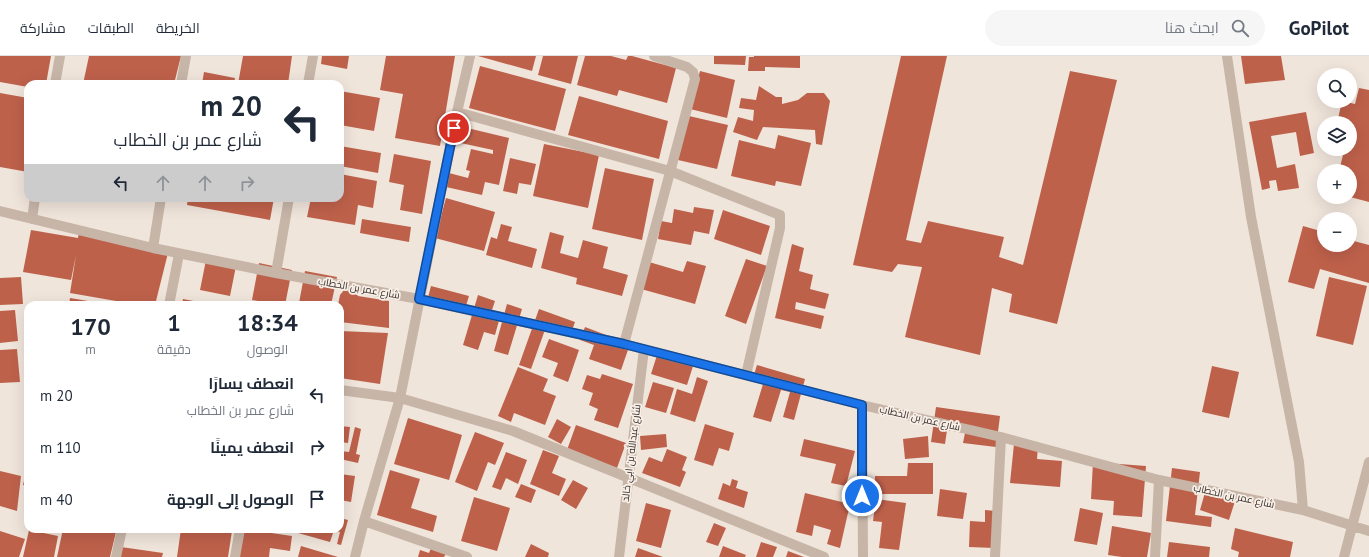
<!DOCTYPE html>
<html lang="ar">
<head>
<meta charset="utf-8">
<style>
	:root { --surface:#fff; --page:#f6f6f7; --text:#1f2937; --muted:#747a83; --line:#e0e1e3 }
	body { margin:0; font-family:"PT Sans",Cairo,sans-serif; background:var(--page); color:var(--text); direction:rtl; height:100vh; display:flex; flex-direction:column; font-size:15px; white-space:nowrap }
	* { box-sizing:border-box; margin:0 }
	p { font-size:13px; color:var(--muted) }
	.icon { flex:none; width:22px; height:22px; fill:none; stroke:currentColor; stroke-width:2; stroke-linecap:round; stroke-linejoin:round }
	.map { position:relative; flex:1; overflow:hidden; direction:ltr }
	.side { position:absolute; left:24px; top:245px; width:320px; height:232px; display:flex; flex-direction:column; background:var(--surface); border-radius:12px; box-shadow:0 4px 16px #0002; direction:rtl }
	.side>* { flex:none }
	.hud { position:absolute; left:24px; top:24px; width:320px; height:122px; border-radius:12px; box-shadow:0 4px 16px #0002; direction:rtl; background:#fff; color:var(--text); overflow:hidden }
	.buttons { position:absolute; left:1317px; top:12px; display:grid; gap:8px }
	.buttons a { display:grid; place-items:center; width:40px; height:40px; border-radius:50%; background:var(--surface); box-shadow:0 4px 16px #0002; font-size:20px }
	.pin { position:absolute; display:grid; place-items:center; width:34px; height:34px; color:#fff; margin:-17px; border:2px solid #fff; border-radius:50%; box-shadow:0 1px 4px #0007 }
	.me { position:absolute; width:44px; margin:-22px; rotate:0deg; stroke-linejoin:round; filter:drop-shadow(0 0 3px #0008) }
	.turn { display:flex; align-items:center; gap:14px; height:84px; padding:0 16px; font-size:18px }
	.turn .icon { width:52px; height:52px; stroke-width:2.5 }
	.turn b { display:block; font-size:28px; line-height:34px }
	.lanes { display:flex; align-items:center; height:38px; padding:0 16px; background:#0003; justify-content:center; gap:20px; direction:ltr }
	.lanes .off { opacity:.35 }
	.eta { display:flex; justify-content:space-evenly; align-items:center; height:68px; text-align:center }
	.eta b { font-size:24px; font-weight:700; line-height:28px }
	ul { padding:0; list-style:none }
	li { display:flex; align-items:center; gap:12px; height:52px; padding:0 16px }
	li div { flex:1 }
	li b { display:block; font-size:15px }
	li em { font-style:normal }
	header { display:flex; align-items:center; gap:24px; box-sizing:border-box; height:56px; padding:0 20px; background:var(--surface); border-bottom:1px solid var(--line) }
	header strong { font-size:19px }
	nav { display:flex; gap:22px; margin-inline-start:auto; font-size:14px }
	.search { width:280px; height:36px; background:var(--page); display:flex; align-items:center; gap:10px; box-sizing:border-box; padding:0 14px; border-radius:22px; color:var(--muted); font-size:15px }
	.map>svg:first-child { display:block }
	.building { fill:#be614b }
	.lines { fill:none; stroke-linecap:round; stroke-linejoin:round }
	.minor { stroke:#c7b5a8; stroke-width:10 }
	.route-casing { stroke:#114b97; stroke-width:10 }
	.route { stroke:#1a73e8; stroke-width:7 }
	.labels { text-anchor:middle; dominant-baseline:central; stroke-width:3.5; stroke-linejoin:round; paint-order:stroke }
	.street-label { font-size:10px; fill:#342b28; stroke:#f8efe7 }
</style>
</head>
<body>
<header>
<strong>GoPilot</strong>
<div class="search"><svg class="icon" aria-label="search" viewBox="0 0 24 24"><circle cx="10" cy="10" r="6"/><path d="M15 15l6 6"/></svg>ابحث هنا</div>
<nav><a>الخريطة</a><a>الطبقات</a><a>مشاركة</a></nav>
</header>
<div class="map">
<svg width="1369" height="501" viewBox="0 0 1369 501">
	<rect width="100%" height="100%" fill="#f0e5db"/>
	<path class="building" d="M0 0H51L46 28H28V31L0 26Z
		M89 0H181L174 28H83Z
		M243 0H292L288 28H238Z
		M322 0H349L347 13 321 8Z
		M386 0H455L440 90 395 82 403 38 380 34Z
		M478 0H536L532 15Z
		M543 0H578L571 28 538 19Z
		M585 0H611L626 4 628 0H632L676 12 667 47 619 34 617 40 577 29Z
		M714 0H746L745 9 714 8Z
		M754 0H800V12L765 11V15H748L749 1H754Z
		M901 0H947L906 184 921 187 928 165 1004 181 999 201 1023 209 1070 15 1117 24 1057 268 1009 256 1012 238 992 232 980 299 905 281 922 211 898 208 892 216 853 209Z
		M1241 0H1281L1285 24 1245 28Z
		M480 10 566 33 555 75 469 52Z
		M700 15 735 24 727 62 690 53Z
		M204 16 235 22 234 28H202Z
		M759 30 776 41H782V48L798 44 807 37H824L830 45 822 89 816 88 815 74 763 71 757 84 733 76 738 61 753 65 754 54 739 52 741 42 756 44Z
		M1359 32 1369 34V146L1350 141V115H1339L1343 99 1330 95 1331 93H1350V67H1337L1342 45 1355 48Z
		M340 35 380 42 374 75 340 69Z
		M0 37 28 42V116L0 111Z
		M579 40 668 65 659 103 568 79Z
		M1306 56 1314 97 1300 100 1296 76 1271 80 1277 112 1295 108 1299 132 1278 135 1276 124 1269 125 1270 132 1262 134 1249 66Z
		M689 60 728 69 717 113 678 104Z
		M459 70 509 82 499 129 485 126 482 139 446 131 449 117 468 122 470 115 466 114 471 93 493 98V94L456 86Z
		M778 79 811 87 801 130 776 125 775 130 731 120 739 84 775 93Z
		M544 88 599 99 588 152 533 140Z
		M340 90 381 97 378 117 340 110Z
		M394 98 431 105 422 158 400 154 404 129 389 126Z
		M510 102 536 108 531 129 519 127 517 138 503 135Z
		M605 112 654 123 642 184 592 173Z
		M340 118 377 125 373 152 358 149 355 169 307 161 311 142H340Z
		M188 142H274L270 164 187 149Z
		M446 142 495 156 484 195 435 182Z
		M694 151 714 154 709 178 694 175 691 189 658 183 661 165 672 167 674 153 693 157Z
		M723 154 770 170 761 199 714 183Z
		M362 163 411 171 409 186 360 177Z
		M501 168 512 171 508 185 537 193 532 212 486 199 491 181 497 183Z
		M1303 170 1324 176V189H1350V184L1369 189V227L1320 213 1314 233 1288 226Z
		M31 174 78 182 79 176 169 193 155 249H139L70 237 76 199 71 224 23 216Z
		M550 176 564 180 560 197 578 202 583 184 608 191 603 212 628 219 622 240 576 228 577 222 541 212Z
		M792 188 804 192 799 215 813 219 810 233 829 238 825 253 796 246 795 253 824 260 821 273 775 262Z
		M207 199 237 205 230 240 200 234Z
		M746 203 767 210 746 268 725 260Z
		M687 205 706 210 695 248 641 233 649 206 683 216Z
		M259 207 292 214 285 249H279L252 244Z
		M305 215 337 221 331 249H311L299 247Z
		M21 221 23 248 0 249V222Z
		M1329 221 1367 230 1353 289 1316 280Z
		M349 228 358 240 389 245V272L340 266V249H338L340 239Z
		M431 230 469 240 465 253 439 246 438 252 426 249Z
		M478 239 495 245 491 257 500 261 495 279 484 276 478 294 463 289Z
		M70 242 106 248V249H69Z
		M183 243 209 248V249H182Z
		M507 248 522 253 508 299 494 295Z
		M539 253 575 266 570 280 546 271 531 313 519 309Z
		M15 254 18 285 0 287V255Z
		M585 271 630 288 621 314 589 303 594 289 580 284Z
		M340 275 388 277 380 328 340 322Z
		M549 283 579 294 568 326 553 320 558 307 542 301Z
		M17 293 20 326 0 327V294Z
		M658 296 694 307 687 329 651 318Z
		M757 309 805 323 794 364 783 361 790 336 781 334 771 366 753 361 763 328 752 325Z
		M1212 310 1239 316 1229 362 1202 356Z
		M518 311 548 323 543 335 556 340 545 369 514 357 511 366 498 360Z
		M602 318 633 328 618 372 594 364 598 353 589 349 593 337 582 333 587 319 600 323Z
		M697 321 708 325 695 366 670 358 677 333 692 338Z
		M653 326 674 332 666 357 645 351Z
		M936 351 1000 360 996 391 963 387 965 377 947 374 945 388 931 386Z
		M408 362 462 379 449 424 394 408Z
		M557 363 571 371 561 388 548 381Z
		M705 368 734 377 729 395 719 392 713 410 694 404Z
		M576 369 626 387 617 412 567 394Z
		M340 370 350 371 348 387 340 386Z
		M355 371 361 373 356 398 360 399 358 407 340 403V395L349 396Z
		M475 376 504 387 495 409 488 406 477 435 455 426Z
		M666 378 667 391 641 394 640 380Z
		M928 380 929 401 905 403 903 383Z
		M804 383 855 395 846 430 831 427 836 408 800 400Z
		M1014 388 1038 390 1037 403 1062 405 1060 431 1010 427Z
		M667 393 687 401 682 414 686 416 680 431 642 417 649 401 662 406Z
		M543 394 559 400 552 417 566 423 559 440 530 428Z
		M506 396 527 404 518 428 506 422 501 434 492 431Z
		M1093 406 1146 410 1142 461 1113 459 1114 445 1091 443Z
		M908 407H933V438H875V420H907Z
		M1172 412 1200 416 1195 459 1212 461 1211 471 1166 465Z
		M27 413H28V430L23 429Z
		M390 414 420 423 411 452 437 460 433 476 377 459Z
		M0 415 21 420 17 455 0 450Z
		M340 418 355 420 351 446 340 444Z
		M732 423 738 425 736 432 748 436 744 452 718 443 723 427 730 430Z
		M573 424 588 432 576 453 561 444Z
		M521 428 536 434 531 447 515 441Z
		M940 433 967 437 963 463 937 460Z
		M1206 433 1236 442 1229 464 1200 454Z
		M805 437 850 448 840 492 827 488 831 474 814 469 812 480 796 476Z
		M474 441 510 452 497 495 461 485Z
		M876 443 906 447 899 494 879 492 882 466 873 465Z
		M646 447 671 454 661 492 636 485Z
		M1080 452 1103 457 1097 489 1074 485Z
		M985 454 996 455 994 492 969 491 970 465 985 466Z
		M340 462 348 464 341 489 337 488 340 476 334 474 330 486 298 477 299 473H340Z
		M714 467 726 472 718 490 706 486Z
		M1112 470 1151 477 1147 501H1122L1108 499Z
		M1235 472 1293 486 1290 501H1238L1239 496 1231 493Z
		M63 473H102L116 476 110 501H57Z
		M181 473H217L232 475 228 501H177Z
		M243 473 292 480 290 495 270 492 269 501H239Z
		M29 474 58 480 54 501H23Z
		M0 475 25 483 19 501H0Z
		M761 486 777 491 773 501H756Z
		M1169 486 1210 491 1209 501H1167Z
		M531 488 549 497 548 501H525Z
		M301 490 338 501H298Z
		M723 490 746 499 745 501H719Z
		M121 491 163 497 162 501H119Z
		M431 492 446 498 444 501H418L420 494 429 497Z
		M638 492 663 501H635Z
		M788 495 804 501H786Z"/>
	<g class="lines">
		<path class="minor" d="M1227 0 1251 161 1299 406 1303 454
			M55 28 60 0
			M181 28 186 0
			M308 28 313 0
			M457 56 670 115 780 159V172L746 319
			M0 155 153 192 276 217 419 243 624 288 862 349 1001 381 1159 424 1303 454 1369 475
			M32 163 35 142
			M153 192 161 142
			M276 217 289 142
			M169 249 179 198
			M624 288 695 23 693 16 687 11 654 0
			M340 334 400 342 513 375 824 501
			M862 349 863 501
			M364 465 467 501
			M116 501 122 473
			M235 501 240 473
			M355 501 364 465 400 342 457 56 470 0
			M619 501 644 293
			M995 501 1001 381
			M1155 501 1159 424
			M1344 501 1369 406"/>
	</g>
	<g class="lines">
		<defs>
			<path id="route" d="M454 72 419 243 624 288 862 349V440"/>
		</defs>
		<use href="#route" class="route-casing"/>
		<use href="#route" class="route"/>
	</g>
	<g class="labels">
		<g class="street-label">
			<text transform="translate(359 232) rotate(10)">شارع عمر بن الخطاب</text>
			<text transform="translate(920 362) rotate(13)">شارع عمر بن الخطاب</text>
			<text transform="translate(631 397) rotate(-83)">شارع عبدالله بن ابي خالد</text>
			<text transform="translate(1234 440) rotate(12)">شارع عمر بن الخطاب</text>
		</g>
	</g>
</svg>
<div class="buttons">
<a><svg class="icon" aria-label="search" viewBox="0 0 24 24"><circle cx="10" cy="10" r="6"/><path d="M15 15l6 6"/></svg></a>
<a><svg class="icon" aria-label="layers" viewBox="0 0 24 24"><path d="M12 4l9 5-9 5-9-5zM3 14l9 5 9-5"/></svg></a>
<a>+</a>
<a>−</a>
</div>
<div class="pin" style="left:454px;top:72px;background:#d93025"><svg class="icon" aria-label="arrive" viewBox="0 0 24 24"><path d="M6 21V4h12l-3 4 3 4H6"/></svg></div>
<svg class="me" style="left:862px;top:440px" viewBox="-20 -20 40 40"><circle r="17" fill="#1a73e8" stroke="#fff" stroke-width="3"/><path d="M0-11L8 9 0 5-8 9z" fill="#fff"/></svg>
<div class="hud">
<div class="turn"><svg class="icon" aria-label="left" viewBox="0 0 24 24"><path d="M17 20v-9H6M10 6l-5 5 5 5"/></svg><div><b>20 m</b>شارع عمر بن الخطاب</div></div>
<div class="lanes"><svg class="icon" aria-label="left" viewBox="0 0 24 24"><path d="M17 20v-9H6M10 6l-5 5 5 5"/></svg><svg class="icon off" aria-label="ahead" viewBox="0 0 24 24"><path d="M12 20V5M6 11l6-6 6 6"/></svg><svg class="icon off" aria-label="ahead" viewBox="0 0 24 24"><path d="M12 20V5M6 11l6-6 6 6"/></svg><svg class="icon off" aria-label="right" viewBox="0 0 24 24"><path d="M7 20v-9h11M14 6l5 5-5 5"/></svg></div>
</div>
<section class="side">
<div class="eta">
<div><b>18:34</b><p>الوصول</p></div>
<div><b>1</b><p>دقيقة</p></div>
<div><b>170</b><p>m</p></div>
</div>
<ul>
<li><svg class="icon" aria-label="left" viewBox="0 0 24 24"><path d="M17 20v-9H6M10 6l-5 5 5 5"/></svg><div><b>انعطف يسارًا</b><p>شارع عمر بن الخطاب</p></div><em>20 m</em></li>
<li><svg class="icon" aria-label="right" viewBox="0 0 24 24"><path d="M7 20v-9h11M14 6l5 5-5 5"/></svg><div><b>انعطف يمينًا</b></div><em>110 m</em></li>
<li><svg class="icon" aria-label="arrive" viewBox="0 0 24 24"><path d="M6 21V4h12l-3 4 3 4H6"/></svg><div><b>الوصول إلى الوجهة</b></div><em>40 m</em></li>
</ul>
</section>
</div>
</body>
</html>
